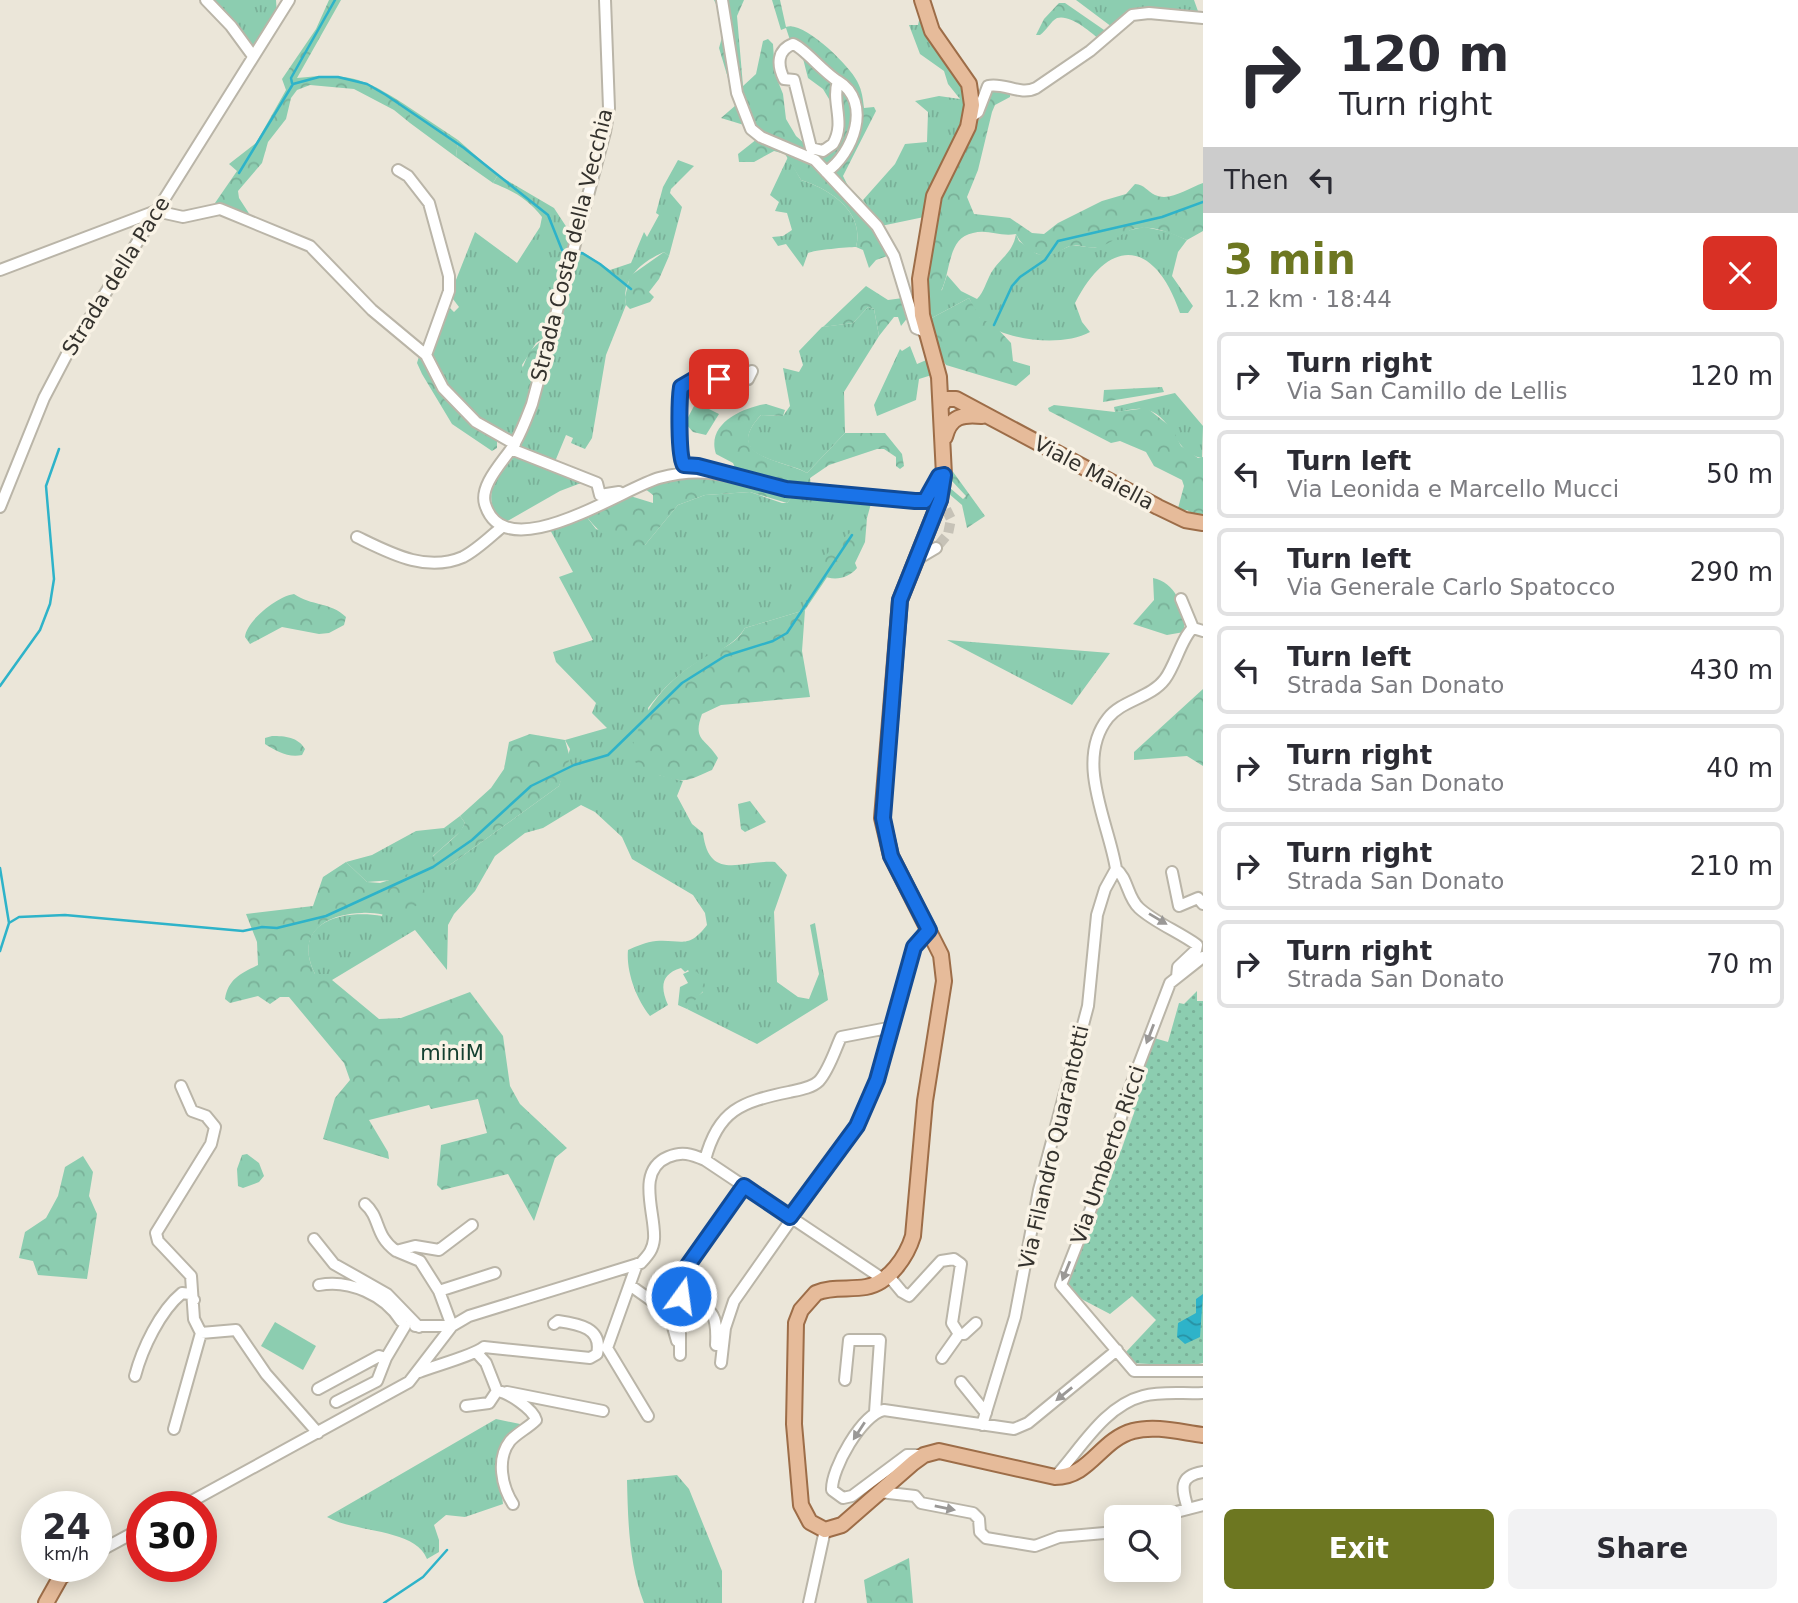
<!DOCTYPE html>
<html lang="en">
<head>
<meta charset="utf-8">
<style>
	:root { --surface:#fff; --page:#f2f2f3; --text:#2b2b33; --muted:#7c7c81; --line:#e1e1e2; --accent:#6d7721 }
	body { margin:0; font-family:"DejaVu Sans",sans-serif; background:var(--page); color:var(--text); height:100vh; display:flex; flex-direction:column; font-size:26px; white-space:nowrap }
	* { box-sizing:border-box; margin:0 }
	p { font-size:23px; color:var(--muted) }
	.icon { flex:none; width:38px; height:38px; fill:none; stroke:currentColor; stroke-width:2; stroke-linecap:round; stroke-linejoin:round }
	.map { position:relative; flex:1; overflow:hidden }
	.side { display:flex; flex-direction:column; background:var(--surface); width:595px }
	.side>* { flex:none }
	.hud { background:#fff; color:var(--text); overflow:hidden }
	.controls { position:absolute; left:1104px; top:1505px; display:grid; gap:14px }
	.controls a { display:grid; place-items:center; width:77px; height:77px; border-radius:10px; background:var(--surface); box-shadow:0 4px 18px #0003; font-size:35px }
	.speed { position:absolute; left:21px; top:1491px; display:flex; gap:14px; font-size:35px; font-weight:700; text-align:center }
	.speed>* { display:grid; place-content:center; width:91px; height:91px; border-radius:50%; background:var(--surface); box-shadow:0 4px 18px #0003; line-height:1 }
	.speed small { font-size:18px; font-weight:400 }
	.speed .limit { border:10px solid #d22; background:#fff; color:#111 }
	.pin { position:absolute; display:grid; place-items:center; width:60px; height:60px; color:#fff; margin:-30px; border-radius:14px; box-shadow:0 4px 10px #0006 }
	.me { position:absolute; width:77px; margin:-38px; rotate:14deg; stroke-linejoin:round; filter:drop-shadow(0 0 5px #0008) }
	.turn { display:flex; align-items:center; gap:24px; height:147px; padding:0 21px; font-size:32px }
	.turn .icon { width:91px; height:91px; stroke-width:2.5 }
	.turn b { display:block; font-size:49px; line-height:60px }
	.then { display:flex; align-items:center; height:66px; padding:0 21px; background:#0003; gap:14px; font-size:26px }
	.round { display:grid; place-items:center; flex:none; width:74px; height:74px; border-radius:10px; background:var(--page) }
	.headline { display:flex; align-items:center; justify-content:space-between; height:119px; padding:0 21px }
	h1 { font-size:42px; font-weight:600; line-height:52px; color:var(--accent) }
	.button { display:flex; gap:14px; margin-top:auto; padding:14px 21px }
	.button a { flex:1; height:80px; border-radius:10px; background:var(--accent); color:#fff; font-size:28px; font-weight:600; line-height:80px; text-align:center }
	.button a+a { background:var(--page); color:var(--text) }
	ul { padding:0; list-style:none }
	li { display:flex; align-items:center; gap:21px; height:88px; margin:0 14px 10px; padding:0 7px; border:4px solid var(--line); border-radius:10px }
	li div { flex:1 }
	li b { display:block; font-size:26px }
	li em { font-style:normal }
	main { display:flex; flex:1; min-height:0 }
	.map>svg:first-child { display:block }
	.grass { fill:url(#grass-tufts) }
	.forest { fill:url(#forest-crowns) }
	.park { fill:url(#park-dots) }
	.pitch { fill:#8ccdb0 }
	.water { fill:url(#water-waves) }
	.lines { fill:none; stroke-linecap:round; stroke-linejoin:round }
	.stream { stroke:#2eb3c9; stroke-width:2.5 }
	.minor-tunnel { stroke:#c6c2b7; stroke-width:10; stroke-dasharray:10 5; stroke-linecap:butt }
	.minor-casing { stroke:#bab5a8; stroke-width:14 }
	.major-casing { stroke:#9d6d48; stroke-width:18 }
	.minor { stroke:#fff; stroke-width:10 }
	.major { stroke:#e6bb9a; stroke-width:14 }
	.oneway { fill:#9a9896 }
	.route-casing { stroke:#114b97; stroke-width:18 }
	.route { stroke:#1a73e8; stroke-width:12 }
	.labels { text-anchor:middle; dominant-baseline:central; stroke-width:7; stroke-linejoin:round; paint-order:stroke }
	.street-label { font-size:21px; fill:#34322d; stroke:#f9f3e6 }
	.park-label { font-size:21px; fill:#144030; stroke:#f9f3e6 }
</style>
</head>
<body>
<main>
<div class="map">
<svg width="1203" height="1603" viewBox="0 0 1203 1603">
	<defs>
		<pattern id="grass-tufts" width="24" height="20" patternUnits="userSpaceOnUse" patternTransform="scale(1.75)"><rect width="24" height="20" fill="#8ccdb0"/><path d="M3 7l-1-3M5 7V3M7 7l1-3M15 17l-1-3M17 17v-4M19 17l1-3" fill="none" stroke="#79b098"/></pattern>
		<pattern id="forest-crowns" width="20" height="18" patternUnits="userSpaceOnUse" patternTransform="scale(1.75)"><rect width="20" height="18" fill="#8ccdb0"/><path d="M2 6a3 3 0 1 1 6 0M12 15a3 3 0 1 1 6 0" fill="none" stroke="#79b098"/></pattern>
		<pattern id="park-dots" width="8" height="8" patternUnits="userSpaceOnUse" patternTransform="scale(1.75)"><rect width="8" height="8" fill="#8ccdb0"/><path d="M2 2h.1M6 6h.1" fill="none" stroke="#79b098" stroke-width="1.8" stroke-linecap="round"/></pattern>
		<pattern id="water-waves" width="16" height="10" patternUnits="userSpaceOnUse" patternTransform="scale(1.75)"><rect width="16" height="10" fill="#2eb3c9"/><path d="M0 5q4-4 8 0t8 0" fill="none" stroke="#2892a4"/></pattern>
	</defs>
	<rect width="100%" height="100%" fill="#ebe6d9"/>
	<path class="grass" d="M212 0H276L277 15 254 49Z
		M1076 0H1194L1199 14 1146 10 1112 27Z
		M920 16C928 51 962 71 970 106L924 217 881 226 863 200 895 164 905 144 927 142 928 112 915 101 939 96 960 99 948 84 944 71 920 54 909 25H918Z
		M410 108 458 140 456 157 410 123Z
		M788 157 801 180C830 189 865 212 856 247 848 247 814 250 808 253L803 267 786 244 778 246 772 237 783 236 792 230 787 213 775 211 779 202 770 195Z
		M678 160 694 166 671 189 670 193 682 207 669 256 664 252C641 262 621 279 626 305L606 355 592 438 585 449 571 443 573 438 566 435 554 464 518 448 576 254 583 252 610 270 631 263 644 232 647 237 659 215 656 213 663 187Z
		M498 175 554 208 573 237 545 337 536 343 522 365 532 394 515 438C476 429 449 393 430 359L447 305 454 312 459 307 450 295 475 232 517 263 540 227 542 217C528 199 513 191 493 183Z
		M1144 227 1169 232 1187 240 1178 252 1172 276 1193 306 1188 313H1180C1156 242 1111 233 1075 303L1082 322 1090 332C1063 347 1007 341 983 322 976 316 973 306 969 298L928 320 927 295 942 290 947 275 961 291 977 299C984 292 986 282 991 273 1000 258 1013 253 1016 234L1019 241 1037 254 1050 255 1072 245 1095 248 1126 231Z
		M868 307 874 309 879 336 844 392 845 433 807 473C787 460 720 459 761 415L783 416 790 406 783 368 799 372 803 365 799 351 822 327 853 323Z
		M910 346 917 364 931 358 935 374 919 379 916 400 877 416 874 405 900 349 902 351Z
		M1175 393 1203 426 1202 458C1172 454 1174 411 1141 409 1134 408 1123 412 1115 412L1114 407Z
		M516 455 581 481V483L560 491 504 523C480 505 493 467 516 455Z
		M750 492 782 503H787L795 493 872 500 867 518 805 610 745 628C732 649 707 655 687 669 672 680 659 693 648 708L659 775 683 781 677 796 692 824 703 833C709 882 741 860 775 862L787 875 774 912 777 982 798 997 809 999 819 974 810 925 815 923 828 1000 757 1044 687 1009 694 999 703 992 688 970 685 972 681 968C661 974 660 987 668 1005L650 1016C636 999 626 971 628 950 637 946 646 942 656 941 681 939 688 950 707 925L705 913 693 895 632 859 622 837 595 812 581 805 543 828 525 833 495 856 475 891 454 914 448 925 447 970 415 930 342 974H315C290 923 341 909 382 916L392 880 367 882 346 862 372 855 416 831 444 828 460 816 465 823 461 831 433 856 447 867 559 786 570 749 565 740 607 728 592 713 596 703 556 662 553 652 593 640 559 577 573 572 548 526 586 516 596 529 645 545 678 505 705 495Z
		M947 640 1110 653 1072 705Z
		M496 1419 525 1425 512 1432 500 1481 503 1504 465 1517 446 1515 434 1525 439 1540V1552L427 1559C415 1528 355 1533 327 1517Z
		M677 1475 689 1489 722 1571V1603H644C629 1564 628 1522 627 1480Z"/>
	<path class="forest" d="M329 0H341L297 78C351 72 366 79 410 108V123L394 110 354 89 310 85 297 90 291 98 286 119 268 142 262 163 238 191 239 198 250 215 215 203 237 171 229 164 256 143 286 90 282 79 316 29Z
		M714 0H744L737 16 743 86 756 74 763 41 768 39 773 44 775 74 783 94 786 119 796 136 812 150 836 143 832 104 823 89 808 78 799 43 790 40 786 28 781 30 772 0H780L786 27C803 20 849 65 857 81 862 90 863 99 864 108L874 107 876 111 843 176 848 186 881 219 876 230 890 255 876 260 869 268 863 250 856 247C865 212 830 189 801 180L785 154 774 151 754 162H739L738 154 757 139 744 125 721 118 736 105 719 48 727 20 725 9 718 8Z
		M1059 3H1065L1107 32 1100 40C1091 32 1070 14 1057 18 1051 21 1046 31 1040 35H1036L1044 19Z
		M989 87 1010 91V97L995 105 992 112 978 170 967 197 974 214 1010 218 1032 233 1044 234 1058 223 1102 201 1126 194 1135 184C1145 185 1147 191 1155 195 1170 202 1188 188 1203 183V231L1187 240C1172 234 1157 226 1140 228 1125 229 1116 241 1102 246 1093 250 1084 246 1075 245 1066 245 1059 254 1050 255 1036 258 1021 245 1016 234 1000 237 988 229 973 233 945 238 952 278 938 296L927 295 938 205 971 137Z
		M458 140 498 175 493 183 456 157Z
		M664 252 669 256 659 279 649 292 654 297 650 302 630 309 626 305 625 297 630 276Z
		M866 286 888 300 903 298 909 316 901 326 898 317H894L879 336 874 309 868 307 853 323 823 327Z
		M969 298 980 318 995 326 1011 343 1013 361 1030 366V374L1016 386 946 365 942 359 928 320Z
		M545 337 532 394 525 388 520 374 529 352Z
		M420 353 439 385 497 439V448L492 451 452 424 422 374 417 363Z
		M1162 387 1164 392 1103 402 1104 390Z
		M766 404 785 410 783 416 761 415C721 458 786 460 807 473L845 433H885L902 454 904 466 900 469 896 466V457L884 449H877L829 465 810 478 811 487 787 486 738 475 733 463 716 454C706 424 742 408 766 404Z
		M1054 405 1115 412 1147 408 1172 428 1181 446 1198 458 1203 457V520L1187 510 1177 512 1184 486 1182 480 1154 466 1146 452 1120 441 1111 443 1049 411 1048 408Z
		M694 406 705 407 719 414 706 435 693 432 685 423Z
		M951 469 985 516 967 528 962 505 948 493 950 488 963 499 966 496 951 480Z
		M677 478 727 480 795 493 787 503 750 492 705 495 678 505 645 545C617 549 603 537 586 516L627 495 653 503V495L644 488Z
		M867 518 865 542 855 563 857 568C848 579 832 582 821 574 817 551 854 533 867 518Z
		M1153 578C1177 583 1186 610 1184 632L1167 635 1133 624 1154 600Z
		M294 594C311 606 331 602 346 617L344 625 329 633 319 634 282 627 250 644 245 637C246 621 278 596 294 594Z
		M805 610 802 651 810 697 721 705 702 714C692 741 706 738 718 758L712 770C704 773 694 779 685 780 672 782 637 769 630 756 640 711 667 678 707 656 723 648 736 644 745 628Z
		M1203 689V766L1187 756 1134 760V752Z
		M530 734 565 740 570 758 559 786 447 867 436 868 429 862C439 847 457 840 465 823L460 816 491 788 504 769 509 742Z
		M272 736C285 736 298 737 305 749L302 755C288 758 276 751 265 744V738Z
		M750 801 766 822 745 832 741 829 738 804Z
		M346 862 367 882 380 883 408 874 422 881 425 893 417 905 400 917C387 916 374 912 362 913 324 914 295 934 315 974H342L332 980 379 1019 401 1018 470 992 503 1036 510 1086 520 1104 567 1148 555 1158 534 1221 508 1174 442 1190 437 1185 441 1145 487 1133 478 1099 431 1109 429 1105 369 1120 388 1152 389 1159 323 1139 335 1098 350 1080 344 1063 289 997H280L270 1004 258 996 230 1003 225 999C228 979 241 973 258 965L257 942 246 914 313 906 323 877Z
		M694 969 702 977 706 988 687 1009 678 1005 680 987 688 983 683 974Z
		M247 1154 259 1163 264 1176 259 1182 243 1188 238 1186 237 1169 242 1155Z
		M83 1156 93 1172 89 1196 97 1214 87 1279 38 1275 33 1261 19 1258 25 1232 46 1218 58 1196 65 1167Z
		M909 1558 913 1603H867L864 1580Z"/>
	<path class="park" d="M1197 991V1001H1203V1363L1189 1366 1130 1363 1126 1352 1156 1320 1132 1296 1110 1314 1068 1292 1064 1284 1122 1148 1135 1110 1130 1108 1154 1038 1168 1042 1179 1003 1184 1004Z"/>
	<path class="pitch" d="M275 1322 316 1346 303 1370 261 1346Z"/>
	<path class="water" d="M1203 1294 1200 1337 1185 1344 1177 1337 1178 1323 1196 1313V1299Z"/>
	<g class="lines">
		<path class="stream" d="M292 83 291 78 335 0
			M239 173 293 84 319 77H338L367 84 386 95 464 148 548 215 562 250 567 254
			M577 255 582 253 600 264 631 289
			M994 325 1012 286 1020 277 1045 260 1058 241 1162 217 1203 202
			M0 686 40 630 50 604 54 579 46 486 59 449
			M0 868 9 923 0 951
			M9 923 19 917 65 915 243 931 262 927 277 928 326 916 433 867 472 840 531 786 574 765 608 755 682 683 725 656 773 641 787 633 852 535
			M384 1603 423 1577 447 1550"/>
		<path class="minor-tunnel" d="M933 502 946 509 951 519 948 534 936 548"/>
		<defs>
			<path id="minor" d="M206 0 231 26 253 56
				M605 0 609 108 605 132 532 404C527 417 522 431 515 443 506 459 479 484 485 504 505 570 623 488 659 478 714 463 739 483 790 489 837 495 886 495 933 502
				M722 0 737 93 751 129 761 137 815 160 877 226 894 256 916 328 926 332
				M971 117 978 112 988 86C1004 82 1020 96 1036 88L1090 51 1132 15 1149 13 1203 18
				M398 170 408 176 429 203 449 276V291L426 355
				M826 172C853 154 873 102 838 81 831 103 846 122 833 144L823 151 811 148 794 80 784 79C777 65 777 50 793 44 803 47 824 73 838 81
				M0 270 156 211 183 217 220 209 310 246 372 310 426 355 443 388 476 422 515 444
				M511 449 597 483 600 495 619 492
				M700 466 684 465 680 460 681 387C691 375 732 378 748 379L752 371
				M925 501 939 476 944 475
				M0 507 44 398 66 356 289 0
				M357 537C390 553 426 573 463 557 477 550 491 536 503 526
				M914 561 936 548
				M1181 599 1193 628
				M1172 872 1179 906 1198 898 1203 904
				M1203 957 1170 983 1128 1093 1105 1173 1061 1285 1134 1371H1203
				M1177 977 1178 967 1196 950 1197 945C1179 932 1154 922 1139 908 1127 897 1128 878 1116 869 1109 823 1074 761 1108 718 1122 700 1151 698 1165 679 1175 666 1182 637 1193 628L1203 631
				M181 1086 192 1111 206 1116 215 1127 211 1144 156 1233 158 1241 191 1276 194 1319 201 1333 236 1330 266 1374 318 1433
				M705 1160C718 1110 741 1102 789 1092 798 1090 812 1088 819 1081 829 1070 835 1050 841 1037L893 1027
				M365 1204C381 1218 374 1235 396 1251
				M314 1239 334 1264 387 1294 419 1327
				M637 1264 607 1348 648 1416
				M887 1274 902 1292 909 1296 941 1261 954 1259 961 1264 952 1323 959 1334H964L976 1323
				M319 1285C349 1279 385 1295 401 1321
				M631 1286 669 1313 677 1341
				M439 1291 495 1273
				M681 1296C711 1309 718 1310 716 1345
				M415 1326H452
				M452 1326 439 1291 420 1261 396 1251 415 1246 439 1250 472 1225
				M477 1353 486 1363 497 1391
				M680 1355V1278L744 1187
				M942 1358 959 1334
				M721 1363 725 1328 734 1301 857 1126 877 1080 914 947 929 930
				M419 1372C434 1366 475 1355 484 1347L590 1358 597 1354C603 1328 579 1324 558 1321L554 1324
				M135 1376C142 1349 160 1311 182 1293L190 1294 194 1300
				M845 1380 849 1340H880L875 1412
				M961 1382 986 1413
				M318 1389 379 1356 386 1358
				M507 1392 603 1411
				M336 1402 377 1381 386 1358 405 1326
				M466 1406 489 1403 497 1391C508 1392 533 1409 536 1420 528 1428 517 1433 510 1441 496 1459 502 1487 513 1504
				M982 1425 1015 1317 1039 1190 1088 1006 1097 915 1105 889 1116 869
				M174 1429 201 1333
				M924 1455H907L852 1496 843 1498 832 1490C831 1469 862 1414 884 1410L1014 1429 1028 1423 1117 1350
				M1055 1477C1080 1450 1104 1406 1143 1396 1162 1391 1183 1394 1203 1393
				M880 1492 915 1496 921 1503 973 1513 979 1519 980 1532 986 1538 1035 1546 1059 1537 1116 1532
				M181 1507 409 1382 452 1326 469 1316 641 1263C648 1255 653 1250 654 1239 656 1214 635 1171 668 1157 682 1151 691 1154 705 1160L883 1279
				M1188 1509C1182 1489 1178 1476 1203 1472
				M1157 1517 1203 1505
				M96 1553 142 1528
				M809 1603 825 1530"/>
			<path id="major" d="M922 0 932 31 969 84 972 105 968 127 934 196 920 279 922 315 939 377 944 475 940 500 900 600 882 818 891 856 941 955 944 981 925 1101 913 1236C907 1256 889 1283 866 1287 850 1290 831 1286 816 1293L801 1310 796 1323 794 1424 801 1505 810 1522 825 1530 842 1525 913 1463 924 1455 939 1451 1055 1477C1090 1477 1100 1440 1133 1431 1155 1425 1180 1432 1203 1435
				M941 406 946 399H956L1158 507 1185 520 1203 523
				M945 437C950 416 963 414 982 416
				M46 1603 60 1578 73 1566"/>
		</defs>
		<use href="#minor" class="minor-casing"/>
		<use href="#major" class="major-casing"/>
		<use href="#minor" class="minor"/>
		<use href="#major" class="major"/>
	</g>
	<defs><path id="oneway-solid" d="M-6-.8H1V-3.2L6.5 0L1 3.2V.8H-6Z" transform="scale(1.75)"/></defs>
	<g class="oneway">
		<use href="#oneway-solid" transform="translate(1158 919) rotate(31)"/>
		<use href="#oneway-solid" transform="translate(1150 1034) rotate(111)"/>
		<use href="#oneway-solid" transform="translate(1066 1271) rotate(112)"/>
		<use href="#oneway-solid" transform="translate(1064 1394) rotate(141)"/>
		<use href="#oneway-solid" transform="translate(859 1431) rotate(123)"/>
		<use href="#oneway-solid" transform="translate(945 1508) rotate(12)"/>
	</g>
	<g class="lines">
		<defs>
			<path id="route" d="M681 1296 680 1278 686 1268 744 1186 790 1217 857 1126 877 1080 914 947 929 930 891 856 883 818 900 600 940 500 944 475 939 476 925 501H915L786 489 698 466 684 465C678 456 679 400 681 387L693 380 719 379"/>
		</defs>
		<use href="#route" class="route-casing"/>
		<use href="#route" class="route"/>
	</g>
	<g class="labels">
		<g class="street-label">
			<text transform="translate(572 245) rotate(-76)">Strada Costa della Vecchia</text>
			<text transform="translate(116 276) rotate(-58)">Strada della Pace</text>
			<text transform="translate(1094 473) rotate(28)">Viale Maiella</text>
			<text transform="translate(1054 1147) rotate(-77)">Via Filandro Quarantotti</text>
			<text transform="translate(1108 1155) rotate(-71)">Via Umberto Ricci</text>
		</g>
		<g class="park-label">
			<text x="452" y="1053">miniM</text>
		</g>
	</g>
</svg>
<div class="controls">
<a><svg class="icon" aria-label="search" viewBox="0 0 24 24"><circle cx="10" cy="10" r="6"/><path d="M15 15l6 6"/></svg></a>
</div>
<div class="speed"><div>24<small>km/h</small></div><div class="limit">30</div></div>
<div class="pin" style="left:719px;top:379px;background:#d93025"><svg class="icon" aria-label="arrive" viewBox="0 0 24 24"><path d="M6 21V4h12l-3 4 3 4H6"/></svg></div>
<svg class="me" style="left:681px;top:1296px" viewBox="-20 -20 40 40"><circle r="17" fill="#1a73e8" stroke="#fff" stroke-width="3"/><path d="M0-11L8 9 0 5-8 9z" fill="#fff"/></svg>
</div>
<section class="side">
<div class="hud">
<div class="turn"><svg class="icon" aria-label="right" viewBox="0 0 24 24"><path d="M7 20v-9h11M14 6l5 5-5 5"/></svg><div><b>120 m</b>Turn right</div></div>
<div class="then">Then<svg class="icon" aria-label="left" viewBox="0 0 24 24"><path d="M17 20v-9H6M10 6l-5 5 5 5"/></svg></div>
</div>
<div class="headline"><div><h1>3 min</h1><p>1.2 km · 18:44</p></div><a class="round" style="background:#d93025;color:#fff"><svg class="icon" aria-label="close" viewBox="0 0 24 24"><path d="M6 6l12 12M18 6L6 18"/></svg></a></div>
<ul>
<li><svg class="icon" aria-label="right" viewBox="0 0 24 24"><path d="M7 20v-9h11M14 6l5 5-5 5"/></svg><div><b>Turn right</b><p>Via San Camillo de Lellis</p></div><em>120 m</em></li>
<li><svg class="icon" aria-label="left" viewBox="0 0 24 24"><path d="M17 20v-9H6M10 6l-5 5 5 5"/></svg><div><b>Turn left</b><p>Via Leonida e Marcello Mucci</p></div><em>50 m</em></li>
<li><svg class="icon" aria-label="left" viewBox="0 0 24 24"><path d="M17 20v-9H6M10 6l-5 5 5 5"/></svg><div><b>Turn left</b><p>Via Generale Carlo Spatocco</p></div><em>290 m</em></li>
<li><svg class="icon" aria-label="left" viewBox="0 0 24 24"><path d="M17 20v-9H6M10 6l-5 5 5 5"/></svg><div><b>Turn left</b><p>Strada San Donato</p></div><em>430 m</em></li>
<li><svg class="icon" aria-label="right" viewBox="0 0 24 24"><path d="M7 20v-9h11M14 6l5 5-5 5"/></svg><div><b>Turn right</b><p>Strada San Donato</p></div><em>40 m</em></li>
<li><svg class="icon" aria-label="right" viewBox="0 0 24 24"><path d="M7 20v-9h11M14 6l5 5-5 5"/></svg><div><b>Turn right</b><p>Strada San Donato</p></div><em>210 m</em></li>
<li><svg class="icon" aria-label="right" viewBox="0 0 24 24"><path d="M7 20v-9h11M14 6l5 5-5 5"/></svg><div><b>Turn right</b><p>Strada San Donato</p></div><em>70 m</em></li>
</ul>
<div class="button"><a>Exit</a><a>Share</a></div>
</section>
</main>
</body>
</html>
